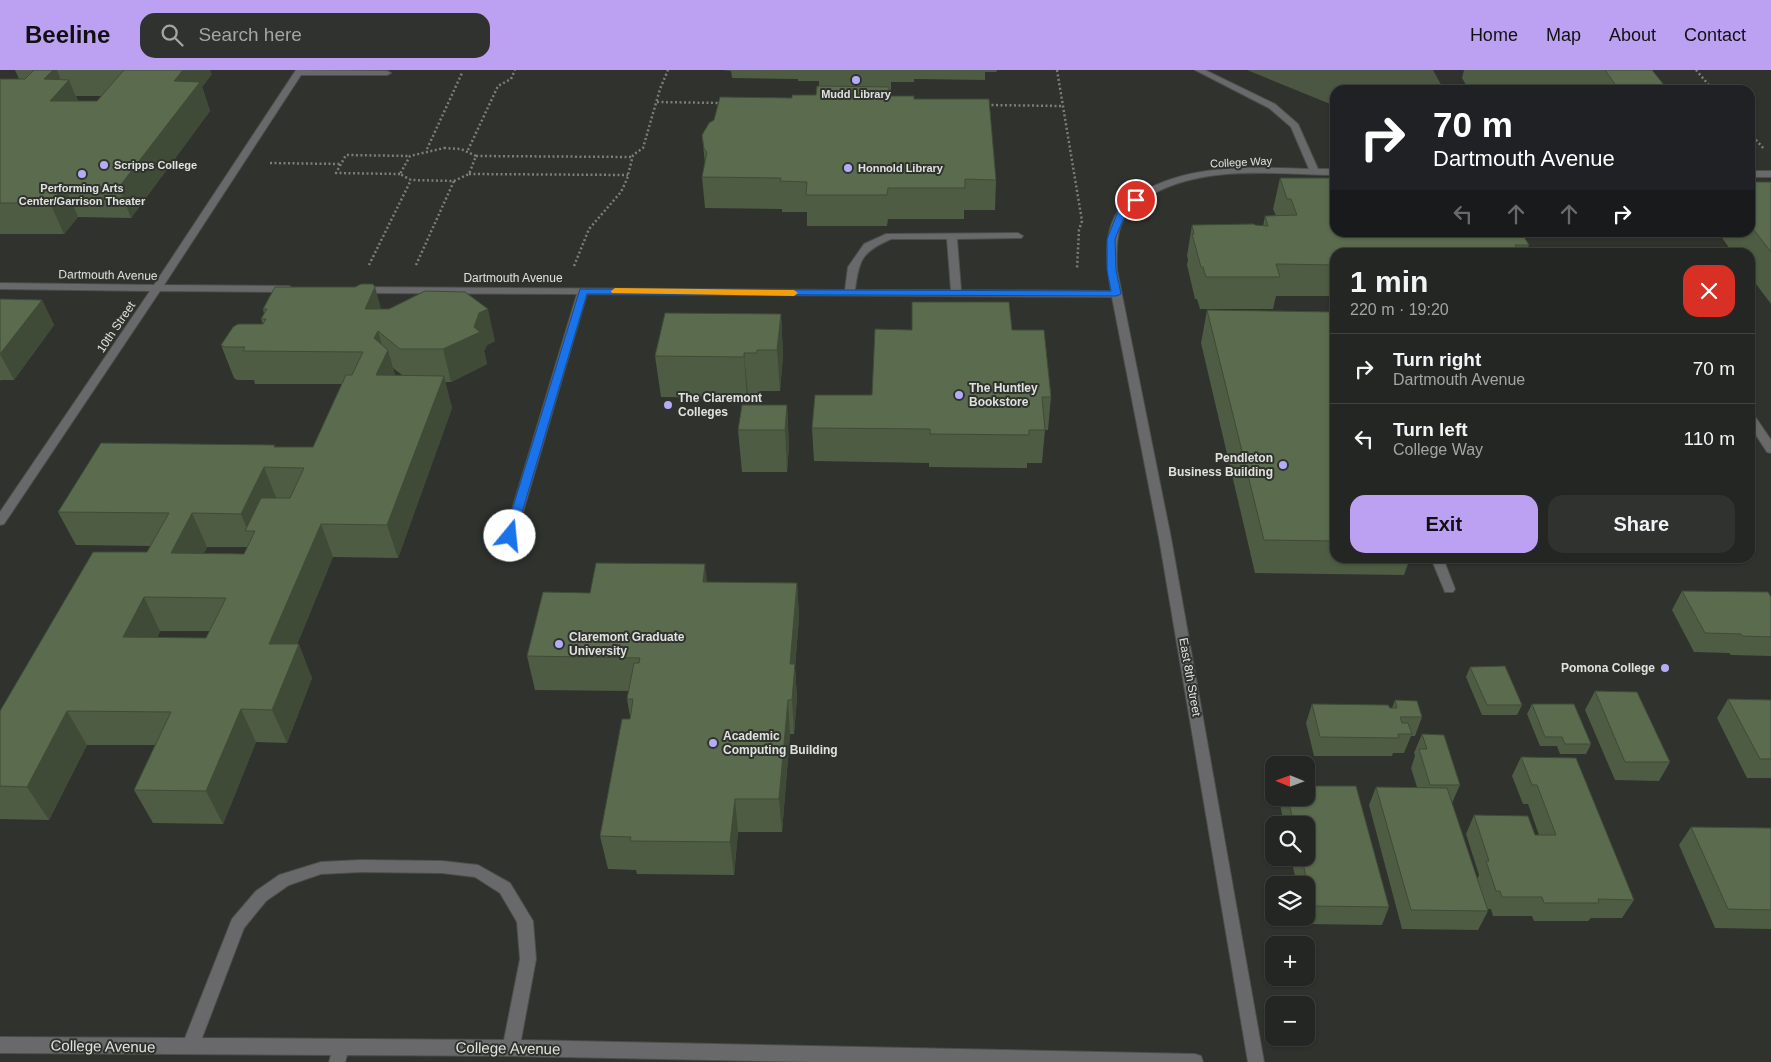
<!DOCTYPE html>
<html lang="en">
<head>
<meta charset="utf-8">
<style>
	:root { --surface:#232622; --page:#2f322f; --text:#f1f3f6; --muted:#a3a5a5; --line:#404340; --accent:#bca0f2 }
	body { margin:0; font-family:Arial,sans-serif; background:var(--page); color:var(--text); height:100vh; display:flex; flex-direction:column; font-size:19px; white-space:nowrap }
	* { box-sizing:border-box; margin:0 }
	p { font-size:16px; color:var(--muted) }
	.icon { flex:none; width:28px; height:28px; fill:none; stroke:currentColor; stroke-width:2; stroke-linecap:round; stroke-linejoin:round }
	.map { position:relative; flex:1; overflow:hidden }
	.panel { position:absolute; left:1330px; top:178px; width:425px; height:315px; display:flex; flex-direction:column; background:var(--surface); border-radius:15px; box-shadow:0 1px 4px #0004,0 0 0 1px var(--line) }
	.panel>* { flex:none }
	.guide { position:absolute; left:1330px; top:15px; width:425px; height:152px; border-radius:15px; box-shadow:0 1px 4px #0004,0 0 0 1px var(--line); background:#202124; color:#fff; overflow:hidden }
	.needle { width:32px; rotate:271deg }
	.buttons { position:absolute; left:1265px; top:686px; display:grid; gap:10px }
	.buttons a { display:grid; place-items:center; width:50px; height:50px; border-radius:10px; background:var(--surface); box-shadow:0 1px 4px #0004,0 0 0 1px var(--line); font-size:25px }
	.pin { position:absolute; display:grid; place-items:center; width:42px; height:42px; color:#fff; margin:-21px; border:2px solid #fff; border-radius:50%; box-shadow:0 1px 5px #0007 }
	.me { position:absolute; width:55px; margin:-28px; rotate:17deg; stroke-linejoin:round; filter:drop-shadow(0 0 4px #0008) }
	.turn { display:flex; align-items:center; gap:18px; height:105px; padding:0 20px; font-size:22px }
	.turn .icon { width:65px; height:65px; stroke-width:2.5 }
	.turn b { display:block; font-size:35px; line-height:42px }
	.lanes { display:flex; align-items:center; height:48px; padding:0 20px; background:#0003; justify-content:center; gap:25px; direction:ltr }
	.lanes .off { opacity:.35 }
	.round { display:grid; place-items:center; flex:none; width:52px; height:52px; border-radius:15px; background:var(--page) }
	.summary { display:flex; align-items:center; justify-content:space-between; height:85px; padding:0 20px }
	h1 { font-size:30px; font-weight:600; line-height:38px }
	.button { display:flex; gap:10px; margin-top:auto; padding:10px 20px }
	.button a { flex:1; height:58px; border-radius:15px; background:var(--accent); color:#111; font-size:20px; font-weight:600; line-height:58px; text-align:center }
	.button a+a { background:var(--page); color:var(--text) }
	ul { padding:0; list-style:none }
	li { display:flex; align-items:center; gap:15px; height:70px; padding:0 20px; border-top:1px solid var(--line) }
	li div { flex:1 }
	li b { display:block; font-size:19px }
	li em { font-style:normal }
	header { display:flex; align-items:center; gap:30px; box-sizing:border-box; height:70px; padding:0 25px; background:var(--accent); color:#111 }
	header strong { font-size:24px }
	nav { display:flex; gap:28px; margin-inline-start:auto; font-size:18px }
	.search { width:350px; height:45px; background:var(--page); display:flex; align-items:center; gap:12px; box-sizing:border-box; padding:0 18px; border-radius:15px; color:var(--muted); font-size:19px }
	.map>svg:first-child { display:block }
	.green { fill:#4c5743 }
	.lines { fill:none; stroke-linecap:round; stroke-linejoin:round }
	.minor-casing { stroke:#4b4e49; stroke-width:2 }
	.path { stroke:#7b7e79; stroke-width:2.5; stroke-dasharray:2 2.5; stroke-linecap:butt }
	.minor { fill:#69696c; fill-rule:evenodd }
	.wall { fill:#4e5c43; fill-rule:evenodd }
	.shaded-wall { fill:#404b37 }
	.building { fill:#5b6b4e; stroke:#404b37; fill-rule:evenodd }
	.route { fill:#1a73e8; stroke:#114b97 }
	.slow { fill:#f59e0b }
	.poi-dot { fill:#b4acf9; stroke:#2f322d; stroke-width:2 }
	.labels { text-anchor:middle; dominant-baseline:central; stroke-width:4; stroke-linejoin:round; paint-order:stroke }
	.far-poi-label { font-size:11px; font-weight:bold; fill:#e0e2de; stroke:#2f322d }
	.far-street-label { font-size:11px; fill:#e0e2de; stroke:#2f322d }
	.street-label { font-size:12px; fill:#e0e2de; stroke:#2f322d }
	.poi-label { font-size:12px; font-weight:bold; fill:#e0e2de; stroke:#2f322d; text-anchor:start }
	.near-street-label { font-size:15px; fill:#e0e2de; stroke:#2f322d }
</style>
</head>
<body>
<header>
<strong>Beeline</strong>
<div class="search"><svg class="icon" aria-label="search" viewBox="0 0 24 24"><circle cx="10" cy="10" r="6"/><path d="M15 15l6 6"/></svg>Search here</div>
<nav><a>Home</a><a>Map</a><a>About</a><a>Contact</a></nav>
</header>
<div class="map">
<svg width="1771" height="992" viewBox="0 0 1771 992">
	<rect width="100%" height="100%" fill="#2f322d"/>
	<path class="green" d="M1247 0H1433L1444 20H1335V36Z"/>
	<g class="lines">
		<defs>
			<path id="minor" d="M296 0 387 1 391 3 387 5H301L164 215 289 216 294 219 289 222 160 221 4 454 0 455V442L150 221 0 219V213L154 215Z
				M1195 0H1205L1275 34 1298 54 1318 99H1335V105C1272 104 1202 94 1146 128 1139 132 1132 135 1128 141 1116 159 1116 179 1117 200L1171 468 1264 992H1248L1159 468 1112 227 587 224 516 466 510 470 504 466 577 224 359 223 354 220 359 217 845 220 848 197 864 174 886 164 1018 163 1023 166 1021 168 957 169 961 220 1111 221C1106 193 1102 160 1122 136 1126 130 1134 127 1140 123 1191 93 1253 97 1309 99L1291 57 1269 38ZM891 169H947L951 220H855C859 189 862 182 891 169Z
				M1750 101H1771V107H1750Z
				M1750 344 1754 345 1771 370V383L1767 382 1750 356Z
				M1431 488H1443L1455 519 1453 522H1445Z
				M361 790 442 791 478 795 510 813 533 851 536 889 521 970 1195 984 1201 986 1203 992H811L511 986 347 985 345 992H329L331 985 0 983V967L185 968 232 849 256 821 279 805 321 792ZM361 802 442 803 475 807 500 823 517 852 520 889 504 970 202 968 244 858 266 831 289 815 321 804Z"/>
		</defs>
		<use href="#minor" class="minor-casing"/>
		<path class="path" d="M1057 0 1082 151 1079 160 1077 199
			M1696 0 1713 20
			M657 32 721 33
			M987 35 1063 36
			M1750 63 1764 79
			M444 78 461 79 476 86 469 104 454 111 411 110 400 104 410 86Z
			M427 79 462 3
			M468 80 498 16 511 9 515 0
			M476 86 633 87
			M270 93 341 94
			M400 104 336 103 346 85 410 86
			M469 104 628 105
			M369 195 411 110
			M416 195 454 111
			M574 196 589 159 621 122 627 109 633 85 643 78 660 19 668 0"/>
		<use href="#minor" class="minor"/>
	</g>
	<path class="wall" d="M15 0H183L212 4 202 17 210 41 131 148 78 147 64 164H0V9H19ZM76 26H102L97 31H78Z
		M722 0H998L996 2H985V10L914 9V12H891V21H889V26L914 29 996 110 995 140H964V149H888L887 156H807V142H782V139L705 138 702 107 705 94 702 65 792 28 816 25 819 16V11H798V9L732 8 731 1Z
		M1464 0H1652L1668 20H1469L1462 8Z
		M1280 108 1335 162 1529 175 1526 182H1335V226H1276L1273 239H1200L1197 229H1195L1187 195 1188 190 1187 186 1192 155 1263 156 1265 146H1276L1273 139Z
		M1750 112H1771V234L1750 206V182H1732L1718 162H1750Z
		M0 229 42 230 54 255 14 310H1L0 311Z
		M263 239H382L495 271 487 275 484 281 487 294 451 312H445L452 338 398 488 333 487 297 574 312 608 287 673 256 672 223 754 153 753 134 720 155 675H87L49 750 0 749V641L147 482 151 476 76 475 58 442 276 377H313L342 314H255L254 310H237L234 308 221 275 263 254 261 249 264 244ZM393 298 402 305H395ZM207 477H247L244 484 204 483ZM160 561H210L206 568H157Z
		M1207 240 1335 246V488H1410L1404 505 1255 503 1201 273Z
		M781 244 783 285 780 321H760V325L748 324 747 328 661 327 655 286Z
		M1012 260 1051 327 1048 360H1045L1042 393H1027V398L929 397V393L814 391 812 358 872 325Z
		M787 335 789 376 787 402H742L738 360Z
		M708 512 797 513 799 547 795 597 797 628 794 664H790L782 762H738L734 805 637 804 636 800 608 799 600 766 630 649V646L627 629 629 621 535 620 527 586 590 523Z
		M1682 521 1771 527V586L1731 585 1729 583 1694 582 1672 540Z
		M1470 597 1522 635 1517 645H1482L1466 607Z
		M1595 621 1670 692 1659 711 1615 710 1585 640Z
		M1728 629 1771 630V708H1747L1717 648Z
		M1395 630 1422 647 1415 666H1411L1404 683H1393L1392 686H1314L1306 653 1312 634 1392 638Z
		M1532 634 1591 674 1586 684H1560L1557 676H1540L1527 644Z
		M1422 664 1460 715 1452 733 1477 809 1479 805 1466 764 1474 745 1535 765H1539L1528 734H1523L1512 706 1521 687 1634 830 1622 848H1591L1588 851H1534L1532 846H1493L1491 839H1487L1488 841 1478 860 1402 859 1369 735 1376 717H1417L1411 698 1415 686 1414 683Z
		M1282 728H1306L1389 837 1382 855 1306 854 1304 848H1306V815H1297L1291 788H1306V755H1284L1280 734Z
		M1691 757 1771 758V859L1715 858 1679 775Z"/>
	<path class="shaded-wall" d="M53 0H57L63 16 69 10 81 39 50 31 44 9Z
		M183 0H210L212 4 202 17 210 41 131 148 119 117 174 11Z
		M65 116 78 147 64 164 50 133Z
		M375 217 384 249 378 261 385 285 388 280 397 312 376 305 365 239Z
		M42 230 54 255 14 310 0 284Z
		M488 239 495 271 487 275 484 281 487 294 451 312 443 279 479 243Z
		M781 244 783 285 780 321 777 280Z
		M744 283 748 324 747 328 744 287Z
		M444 306 452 338 398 488 387 455Z
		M787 335 789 376 787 402 785 360Z
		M264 397 277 430 255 461H248L241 444Z
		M192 443 207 477 187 516 171 483Z
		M321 454 333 487 284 607 269 574Z
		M705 494 709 528 703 512Z
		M797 513 799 547 795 597 797 628 794 664 790 594Z
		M144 527 160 561 141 601 123 567Z
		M299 574 312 608 287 673 272 640Z
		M788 630 790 664 782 762 779 729Z
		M241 639 256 672 223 754 206 721Z
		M67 641 87 675 49 750 27 717Z
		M735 729 738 762 734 805 730 772Z"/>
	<path class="building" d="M34 0H53L44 9 69 10 50 31H97L124 0H183L174 11 200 12 119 117 65 116 50 133H0V9H25Z
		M1605 0H1652L1668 20H1502L1500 17H1617Z
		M817 16 889 17V26H914V29H989L996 110 965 109V118H888L887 125H806L807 112 780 111 781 108 702 107 707 82 704 79 702 65 709 53 714 50 720 27 792 28V25H816Z
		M1280 108H1335V162H1521L1529 175H1515L1519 182H1335V195L1276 194 1280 207H1206L1203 197H1201L1192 164H1194L1192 155 1254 154 1255 155 1268 156 1265 146 1297 145 1291 129H1287Z
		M1750 112H1771V182L1750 155Z
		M361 214H373L375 217 365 239H389L425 221 465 222 488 239 479 243 474 257 480 262 443 279H400L378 261 374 268 388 280 376 305 444 306 387 455 321 454 269 574H299L272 640 241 639 206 721 134 720 171 642 67 641 27 717 0 716V641L93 482H147L169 443 58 442 101 373 275 375 274 377H313L346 305H352L363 282 243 281 245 277H225L221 275 233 257 238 254H263L266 249H261L267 239H263L275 217H355ZM264 397 304 398 290 428H261L245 461H255L244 484 171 483 192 443 241 444ZM144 527 226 528 206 568 123 567Z
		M0 229 42 230 0 284Z
		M912 232H1009L1012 260H1044L1051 327H1042L1045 360H1029V365L930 364V359L812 358 815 325H872L875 259 912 260Z
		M1207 240 1333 242 1335 246V471L1264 470Z
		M665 243 781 244 777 280H757V283H744V287L655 286Z
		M742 335H787L785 360H738Z
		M596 493 705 494 703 512 797 513 790 594H795L792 630H788L779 729H735L730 772 630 771 631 767 600 766 622 649H630L633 629H627L634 593H639L640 588 527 586 543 522 590 523Z
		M1682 521 1768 522 1771 527V567L1742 566 1741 564 1705 563Z
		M1505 596 1522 635H1487L1470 597Z
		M1595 621 1637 622 1670 692H1625Z
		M1728 629 1771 630V689H1760Z
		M1395 630 1417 631 1422 647H1400L1402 653H1408L1412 664H1398L1399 668 1320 667 1312 634 1388 635 1390 638H1397Z
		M1532 634H1574L1591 674H1565L1562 667H1545Z
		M1422 664 1444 665 1460 715H1430L1419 679H1427Z
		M1521 687 1576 688 1634 830 1598 829 1599 833H1544L1542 827H1502L1500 821H1496L1486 791H1489L1474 745 1528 746 1535 765H1556L1537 715H1532Z
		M1306 716H1356L1389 837 1312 836 1302 788H1306V755H1294L1288 728H1306Z
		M1376 717 1447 718 1488 841 1411 840Z
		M1691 757 1771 758V840L1728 839Z"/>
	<path class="route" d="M1133 128 1140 130 1127 140 1115 169 1116 200 1121 224 1116 226 587 224 515 466 510 470 504 466 580 219 1111 221 1107 200V169L1119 139Z"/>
	<path class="slow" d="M615 218 794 220 798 223 794 226 612 223 611 221Z"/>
	<g class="poi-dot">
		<circle cx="856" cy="10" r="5"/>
		<circle cx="104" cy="95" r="5"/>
		<circle cx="848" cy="98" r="5"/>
		<circle cx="82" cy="104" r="5"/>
		<circle cx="959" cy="325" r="5"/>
		<circle cx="668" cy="335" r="5"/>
		<circle cx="1283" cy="395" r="5"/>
		<circle cx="559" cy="574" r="5"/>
		<circle cx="1665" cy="598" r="5"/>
		<circle cx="713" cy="673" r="5"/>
	</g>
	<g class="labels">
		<g class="far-poi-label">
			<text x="856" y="24">Mudd Library</text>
			<text x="114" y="95" text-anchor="start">Scripps College</text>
			<text x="858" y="98" text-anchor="start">Honnold Library</text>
			<text x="82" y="118">Performing Arts<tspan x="82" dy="13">Center/Garrison Theater</tspan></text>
		</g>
		<g class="far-street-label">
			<text transform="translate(1241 92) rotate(-3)">College Way</text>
		</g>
		<g class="street-label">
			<text transform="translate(108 205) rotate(1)">Dartmouth Avenue</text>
			<text x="513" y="208">Dartmouth Avenue</text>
			<text transform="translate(116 257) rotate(-56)">10th Street</text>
			<text transform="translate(1190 607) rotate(80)">East 8th Street</text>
		</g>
		<g class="poi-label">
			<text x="969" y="318">The Huntley<tspan x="969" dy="14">Bookstore</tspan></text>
			<text x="678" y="328">The Claremont<tspan x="678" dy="14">Colleges</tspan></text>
			<text x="1273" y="388" text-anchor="end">Pendleton<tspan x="1273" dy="14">Business Building</tspan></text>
			<text x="569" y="567">Claremont Graduate<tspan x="569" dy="14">University</tspan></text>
			<text x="1655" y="598" text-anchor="end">Pomona College</text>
			<text x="723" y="666">Academic<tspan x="723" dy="14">Computing Building</tspan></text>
		</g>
		<g class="near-street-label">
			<text transform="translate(103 976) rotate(1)">College Avenue</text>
			<text transform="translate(508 978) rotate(1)">College Avenue</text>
		</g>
	</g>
</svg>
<div class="buttons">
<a><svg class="needle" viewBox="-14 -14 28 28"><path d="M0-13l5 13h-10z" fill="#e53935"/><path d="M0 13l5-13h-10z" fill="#a3a5a5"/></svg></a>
<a><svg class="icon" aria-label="search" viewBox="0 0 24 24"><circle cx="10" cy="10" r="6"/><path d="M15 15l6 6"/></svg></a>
<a><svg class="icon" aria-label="layers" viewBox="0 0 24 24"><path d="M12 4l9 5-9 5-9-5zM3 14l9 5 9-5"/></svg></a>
<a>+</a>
<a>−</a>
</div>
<div class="pin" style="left:1136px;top:130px;background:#d93025"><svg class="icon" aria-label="arrive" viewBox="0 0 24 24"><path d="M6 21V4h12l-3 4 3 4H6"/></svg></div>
<svg class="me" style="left:510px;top:466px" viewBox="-20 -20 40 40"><circle r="19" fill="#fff"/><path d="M0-13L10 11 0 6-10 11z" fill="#1a73e8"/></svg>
<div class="guide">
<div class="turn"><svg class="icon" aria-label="right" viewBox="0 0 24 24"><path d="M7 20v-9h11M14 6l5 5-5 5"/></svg><div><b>70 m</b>Dartmouth Avenue</div></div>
<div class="lanes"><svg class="icon off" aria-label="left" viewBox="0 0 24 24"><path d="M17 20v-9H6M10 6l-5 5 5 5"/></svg><svg class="icon off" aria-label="ahead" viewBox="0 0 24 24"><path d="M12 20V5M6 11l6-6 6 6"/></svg><svg class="icon off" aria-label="ahead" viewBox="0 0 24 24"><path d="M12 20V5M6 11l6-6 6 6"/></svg><svg class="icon" aria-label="right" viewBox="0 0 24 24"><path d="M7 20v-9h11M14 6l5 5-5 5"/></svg></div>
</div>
<section class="panel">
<div class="summary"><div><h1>1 min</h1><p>220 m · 19:20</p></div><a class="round" style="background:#d93025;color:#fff"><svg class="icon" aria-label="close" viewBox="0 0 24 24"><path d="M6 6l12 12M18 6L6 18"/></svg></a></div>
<ul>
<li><svg class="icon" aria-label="right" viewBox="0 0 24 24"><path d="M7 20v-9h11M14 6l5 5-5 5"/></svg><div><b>Turn right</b><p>Dartmouth Avenue</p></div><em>70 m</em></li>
<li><svg class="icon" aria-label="left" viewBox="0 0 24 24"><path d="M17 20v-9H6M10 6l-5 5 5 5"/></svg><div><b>Turn left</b><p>College Way</p></div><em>110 m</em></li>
</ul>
<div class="button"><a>Exit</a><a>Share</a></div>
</section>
</div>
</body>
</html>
